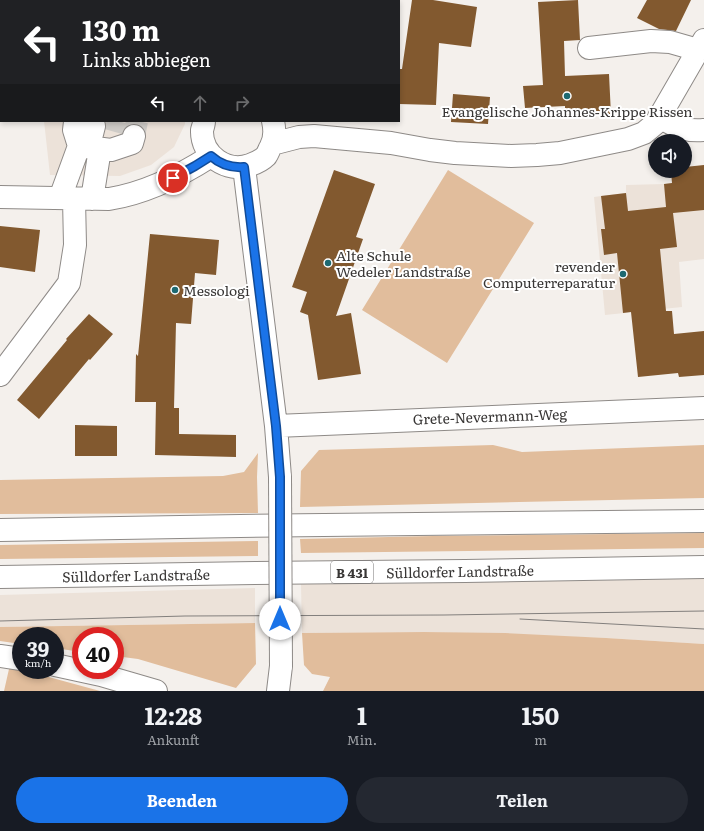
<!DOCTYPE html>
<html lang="de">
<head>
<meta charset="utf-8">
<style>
	:root { --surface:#171b24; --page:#242831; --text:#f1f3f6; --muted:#9ea1a6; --accent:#1a73e8 }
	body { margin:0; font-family:Literata,serif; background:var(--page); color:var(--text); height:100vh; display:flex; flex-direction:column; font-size:15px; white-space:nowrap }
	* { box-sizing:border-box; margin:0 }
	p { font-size:13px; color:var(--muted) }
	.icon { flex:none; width:22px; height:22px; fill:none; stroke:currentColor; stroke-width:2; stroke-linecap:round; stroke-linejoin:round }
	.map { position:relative; height:691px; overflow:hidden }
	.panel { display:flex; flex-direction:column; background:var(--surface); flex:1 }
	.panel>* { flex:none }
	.banner { position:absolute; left:0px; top:0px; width:400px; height:122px; box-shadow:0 2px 6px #0003; background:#202124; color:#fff; overflow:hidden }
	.controls { position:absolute; left:648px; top:134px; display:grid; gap:8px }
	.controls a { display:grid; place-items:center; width:44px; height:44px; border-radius:50%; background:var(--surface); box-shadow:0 2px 6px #0003; font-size:20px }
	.speed { position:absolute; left:12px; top:627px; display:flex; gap:8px; font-size:20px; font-weight:700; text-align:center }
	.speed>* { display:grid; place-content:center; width:52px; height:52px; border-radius:50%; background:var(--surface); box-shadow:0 2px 6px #0003; line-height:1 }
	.speed small { font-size:10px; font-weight:400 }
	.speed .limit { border:6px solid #d22; background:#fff; color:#111 }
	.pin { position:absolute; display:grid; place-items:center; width:34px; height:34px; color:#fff; margin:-17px; border:2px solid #fff; border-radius:50%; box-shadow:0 1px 4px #0007 }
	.me { position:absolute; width:44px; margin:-22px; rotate:0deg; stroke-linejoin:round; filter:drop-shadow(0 0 3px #0008) }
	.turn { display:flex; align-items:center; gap:14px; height:84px; padding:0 16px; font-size:18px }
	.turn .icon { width:52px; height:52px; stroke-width:2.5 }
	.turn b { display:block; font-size:28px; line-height:34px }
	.lanes { display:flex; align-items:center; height:38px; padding:0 16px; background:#0003; justify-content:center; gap:20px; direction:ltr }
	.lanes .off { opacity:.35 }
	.eta { display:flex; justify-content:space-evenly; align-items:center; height:68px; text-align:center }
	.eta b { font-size:24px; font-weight:700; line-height:28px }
	.button { display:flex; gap:8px; margin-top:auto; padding:8px 16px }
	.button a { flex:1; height:46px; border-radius:24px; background:var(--accent); color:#fff; font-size:16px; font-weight:700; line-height:46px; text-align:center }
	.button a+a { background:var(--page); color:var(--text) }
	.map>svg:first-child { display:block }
	.built { fill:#ece2d9 }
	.green { fill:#e1bd9c }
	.building { fill:#82592f }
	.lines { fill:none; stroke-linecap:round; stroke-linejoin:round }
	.minor-tunnel { stroke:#cecbc7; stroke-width:22; stroke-dasharray:22 11; stroke-linecap:butt }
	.minor-casing { stroke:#8e8a87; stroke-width:24 }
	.highway-casing { stroke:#8e8a87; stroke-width:24 }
	.minor { stroke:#fff; stroke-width:22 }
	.highway { stroke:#fff; stroke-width:22 }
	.tram { stroke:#827f7d; stroke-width:1 }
	.minor-bridge-casing { stroke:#8e8a87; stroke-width:24; stroke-linecap:butt }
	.minor-bridge { stroke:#fff; stroke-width:22 }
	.route-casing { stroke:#114b97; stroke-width:10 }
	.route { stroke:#1a73e8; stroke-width:7 }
	.poi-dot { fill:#1d6971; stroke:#fff; stroke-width:1.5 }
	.labels { text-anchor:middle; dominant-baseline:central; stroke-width:4; stroke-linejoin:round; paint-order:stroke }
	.shield { fill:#fff; stroke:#747272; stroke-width:1 }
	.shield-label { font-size:13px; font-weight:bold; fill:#383635 }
	.poi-label { font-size:14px; fill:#383635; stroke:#fff; text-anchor:start }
	.street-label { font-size:14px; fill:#383635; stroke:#fff }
</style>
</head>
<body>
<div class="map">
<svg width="704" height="691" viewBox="0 0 704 691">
	<rect width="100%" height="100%" fill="#f4f0ec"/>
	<path class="built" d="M44 121H185V124L174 147 151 165 120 176 50 175Z
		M704 165V259L679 262 682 307 605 315 594 197 601 196 626 193V185L664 184 672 183 671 171H685Z
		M704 578V644L606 638 424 632 302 633 301 584H387L524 581 634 580Z
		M255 588V623L0 627V595Z"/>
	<path class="green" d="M448 170 534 223 447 363 362 310Z
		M493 445 522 452 704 445V498L300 507 301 471 319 450Z
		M258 453 257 477 258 513 0 514V480L223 476 244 472Z
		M704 533V548L301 553 300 539 433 536Z
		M258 541V556L0 559V545Z
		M255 623 256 664 236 688 138 659 115 656V636H81V652L55 648V636H21V644L0 641V627Z
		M424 632 505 633 606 638 704 644V691H323L330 677 312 674 304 665 302 633Z
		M9 669 23 670 100 691H4Z"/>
	<path class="building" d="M412 0H433L477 7 471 47 439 43 436 105 399 104V69H402Z
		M578 0 580 40 564 41 565 76 609 74 611 115 565 118V106L525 108 523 86 543 85 538 2Z
		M647 0H691L676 31 659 29 637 18Z
		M453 94 490 97 488 124 451 122Z
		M704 165V210L673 213 677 247 660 249 666 311H672L674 334 704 331V375L679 377 678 373 638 377 631 312 623 313 617 253 604 255 601 229H605L601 196 626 193 628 211 666 207 664 184 672 183 671 171H685V167Z
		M334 170 375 184 356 237 363 239 336 316 351 313 361 374 318 380 308 315 300 312 307 292 292 287Z
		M0 226 40 230 35 272 0 267Z
		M150 234 219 240 216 275 195 273 191 324 176 323 174 408H179V434L236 435V457L155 455 156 402H135L136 354 138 356Z
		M89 314 113 334 90 360 89 359 39 419 17 400 67 340 66 339Z
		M75 425 117 426V456H75Z"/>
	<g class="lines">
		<path class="minor-tunnel" d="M115 132 118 121
			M134 136 137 121"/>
		<defs>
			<path id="minor" d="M106 0 108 1
				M18 1V0
				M243 1V0
				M589 48 651 41 670 42 698 50
				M659 117C675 126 685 132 704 130
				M204 121C204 124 203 127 202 130 201 156 227 173 250 165 256 163 262 160 266 156 268 153 269 150 270 148 275 140 275 130 273 121
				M75 122 74 130 79 146
				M272 144 299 137 314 136 391 143 430 150 455 153 511 156 537 155 560 153 628 139 644 133 656 123 704 40
				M79 146 111 150 132 143 134 136
				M244 167 276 426 280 477
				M0 197 109 199C147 193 180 176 211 156
				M60 198 79 146 92 134 94 126
				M92 199 100 149
				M0 375 69 283 75 245 74 199
				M276 426 704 408
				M0 656 21 659
				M55 665 101 675 156 691
				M278 691 281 666"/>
			<path id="highway" d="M0 530 240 526 704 521
				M0 577 255 573 465 571 704 567"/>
		</defs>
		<use href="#minor" class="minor-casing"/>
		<use href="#highway" class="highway-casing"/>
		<use href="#minor" class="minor"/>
		<use href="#highway" class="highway"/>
		<path class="tram" d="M520 619 704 629
			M0 621 185 616 444 615 704 611"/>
		<defs>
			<path id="minor-bridge" d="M280 477 281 666"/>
		</defs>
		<use href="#minor-bridge" class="minor-bridge-casing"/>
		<use href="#minor-bridge" class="minor-bridge"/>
	</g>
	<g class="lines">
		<defs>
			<path id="route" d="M173 178 195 166 211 156C221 165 231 168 244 167L276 426 280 477V619"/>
		</defs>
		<use href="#route" class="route-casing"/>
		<use href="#route" class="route"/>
	</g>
	<g class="poi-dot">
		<circle cx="567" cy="96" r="4"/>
		<circle cx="328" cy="263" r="4"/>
		<circle cx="623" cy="274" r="4"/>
		<circle cx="175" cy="290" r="4"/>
	</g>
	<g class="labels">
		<rect class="shield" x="331" y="561" width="42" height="22" rx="3"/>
		<g class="shield-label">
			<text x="352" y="572">B 431</text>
		</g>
		<g class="poi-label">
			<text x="567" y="111" text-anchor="middle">Evangelische Johannes-Krippe Rissen</text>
			<text x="336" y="255">Alte Schule<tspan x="336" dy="16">Wedeler Landstraße</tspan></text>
			<text x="615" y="266" text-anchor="end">revender<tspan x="615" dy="16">Computerreparatur</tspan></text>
			<text x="183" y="290">Messologi</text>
		</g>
		<g class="street-label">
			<text transform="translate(490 416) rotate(-2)">Grete-Nevermann-Weg</text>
			<text transform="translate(460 571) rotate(-1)">Sülldorfer Landstraße</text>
			<text transform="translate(136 575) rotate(-1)">Sülldorfer Landstraße</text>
		</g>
	</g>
</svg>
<div class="controls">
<a><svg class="icon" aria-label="sound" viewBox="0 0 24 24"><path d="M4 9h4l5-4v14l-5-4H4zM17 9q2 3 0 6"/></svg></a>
</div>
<div class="speed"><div>39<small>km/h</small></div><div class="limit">40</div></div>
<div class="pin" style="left:173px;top:178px;background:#d93025"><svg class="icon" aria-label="arrive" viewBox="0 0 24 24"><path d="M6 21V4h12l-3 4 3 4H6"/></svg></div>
<svg class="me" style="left:280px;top:619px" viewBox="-20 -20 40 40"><circle r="19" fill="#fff"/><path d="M0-13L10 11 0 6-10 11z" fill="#1a73e8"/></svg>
<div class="banner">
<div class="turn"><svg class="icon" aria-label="left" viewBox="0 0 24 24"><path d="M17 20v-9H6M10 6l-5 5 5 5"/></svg><div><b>130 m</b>Links abbiegen</div></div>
<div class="lanes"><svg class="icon" aria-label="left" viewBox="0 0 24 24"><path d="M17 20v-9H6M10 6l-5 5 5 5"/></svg><svg class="icon off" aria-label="ahead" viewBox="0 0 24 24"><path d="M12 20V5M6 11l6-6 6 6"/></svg><svg class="icon off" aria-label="right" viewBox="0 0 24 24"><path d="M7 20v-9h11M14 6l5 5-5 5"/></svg></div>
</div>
</div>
<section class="panel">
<div class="eta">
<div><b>12:28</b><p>Ankunft</p></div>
<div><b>1</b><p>Min.</p></div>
<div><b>150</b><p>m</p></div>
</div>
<div class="button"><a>Beenden</a><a>Teilen</a></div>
</section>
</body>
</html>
